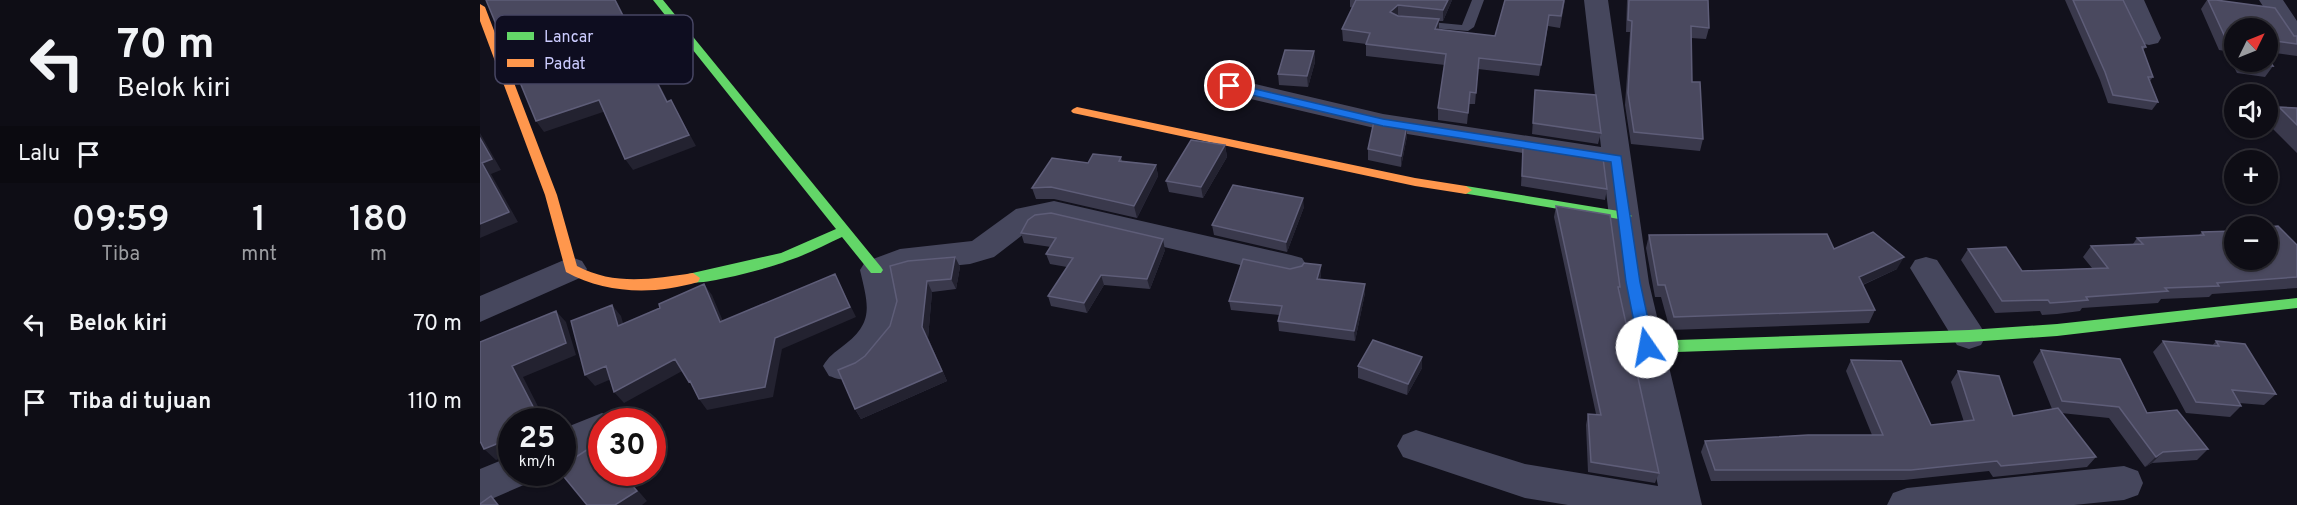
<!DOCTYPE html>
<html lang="id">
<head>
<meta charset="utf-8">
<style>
	:root { --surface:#0e0d15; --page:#17161e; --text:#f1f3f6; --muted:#9b9ca0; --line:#2e2d34 }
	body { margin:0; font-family:Overpass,sans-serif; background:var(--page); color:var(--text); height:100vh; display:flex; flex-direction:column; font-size:22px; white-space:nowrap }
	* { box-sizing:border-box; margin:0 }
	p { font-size:20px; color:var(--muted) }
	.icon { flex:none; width:33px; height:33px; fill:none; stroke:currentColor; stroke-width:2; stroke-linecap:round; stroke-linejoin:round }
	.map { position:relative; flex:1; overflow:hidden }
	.side { display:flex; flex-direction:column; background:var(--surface); width:480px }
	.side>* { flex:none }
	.hud { background:#0e0d15; color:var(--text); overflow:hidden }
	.needle { width:39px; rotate:47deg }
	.buttons { position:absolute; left:1744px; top:18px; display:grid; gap:12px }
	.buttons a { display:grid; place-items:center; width:54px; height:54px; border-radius:50%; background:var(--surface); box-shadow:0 2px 4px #0004,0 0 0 2px var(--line); font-size:30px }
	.speed { position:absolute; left:18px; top:408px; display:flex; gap:12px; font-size:30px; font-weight:700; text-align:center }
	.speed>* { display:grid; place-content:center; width:78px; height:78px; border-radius:50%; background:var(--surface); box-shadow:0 2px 4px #0004,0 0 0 2px var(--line); line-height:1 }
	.speed small { font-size:15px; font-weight:400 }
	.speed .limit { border:9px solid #d22; background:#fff; color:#111 }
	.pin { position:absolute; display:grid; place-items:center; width:51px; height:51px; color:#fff; margin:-26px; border:3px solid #fff; border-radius:50%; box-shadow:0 2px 6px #0007 }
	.me { position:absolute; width:66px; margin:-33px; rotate:348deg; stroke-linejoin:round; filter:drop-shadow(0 0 4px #0008) }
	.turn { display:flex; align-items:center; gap:21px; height:126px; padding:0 18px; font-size:27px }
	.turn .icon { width:78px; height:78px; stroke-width:2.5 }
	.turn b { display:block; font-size:42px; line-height:51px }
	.then { display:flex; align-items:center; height:57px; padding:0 18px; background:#0003; gap:12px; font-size:22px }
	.eta { display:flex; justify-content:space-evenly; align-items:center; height:102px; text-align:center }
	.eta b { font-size:36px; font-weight:600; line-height:42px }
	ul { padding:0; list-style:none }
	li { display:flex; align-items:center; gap:18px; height:78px; padding:0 18px }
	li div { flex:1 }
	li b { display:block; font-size:22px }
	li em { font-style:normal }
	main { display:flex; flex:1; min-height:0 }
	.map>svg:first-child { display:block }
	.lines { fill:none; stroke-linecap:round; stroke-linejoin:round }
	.lane { fill:#46475d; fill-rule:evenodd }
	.street { fill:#46475d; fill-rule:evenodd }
	.fast { fill:#63d668; fill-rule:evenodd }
	.slow { fill:#ff974d; fill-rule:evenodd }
	.wall { fill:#3a394c }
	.shaded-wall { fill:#232230 }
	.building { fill:#4a495f; stroke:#5e5d78; stroke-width:1.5 }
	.route { fill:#1a73e8; stroke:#114b97; stroke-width:1.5 }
	.key { fill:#0e0d20; stroke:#474663; stroke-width:1.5 }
	.key-label { font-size:16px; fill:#ccf }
</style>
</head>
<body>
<main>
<section class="side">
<div class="hud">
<div class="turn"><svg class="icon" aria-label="left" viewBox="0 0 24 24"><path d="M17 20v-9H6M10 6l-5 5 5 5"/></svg><div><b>70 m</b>Belok kiri</div></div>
<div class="then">Lalu<svg class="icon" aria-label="arrive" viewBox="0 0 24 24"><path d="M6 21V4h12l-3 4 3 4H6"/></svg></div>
</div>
<div class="eta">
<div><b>09:59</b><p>Tiba</p></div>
<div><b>1</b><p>mnt</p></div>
<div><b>180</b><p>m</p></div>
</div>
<ul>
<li><svg class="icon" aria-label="left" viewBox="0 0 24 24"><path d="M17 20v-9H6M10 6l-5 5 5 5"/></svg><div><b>Belok kiri</b></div><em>70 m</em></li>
<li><svg class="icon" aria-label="arrive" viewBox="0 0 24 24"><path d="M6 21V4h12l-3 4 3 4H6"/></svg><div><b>Tiba di tujuan</b></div><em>110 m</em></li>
</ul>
</section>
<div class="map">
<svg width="1817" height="505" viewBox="0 0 1817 505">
	<rect width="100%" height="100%" fill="#12111c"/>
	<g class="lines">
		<path class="lane" d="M992 0H1004L994 27 988 31 940 27 934 24 940 21 982 25Z"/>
		<path class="street" d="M1104 0H1128L1169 283 1222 505H1088L1045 498 923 457 917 446 923 435 936 430 1045 464 1178 486 1137 283 1123 166 903 130 741 92 737 86 741 80 750 78 903 114 1121 147Z
			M1640 0H1664L1681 38 1678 43 1669 45 1660 43Z
			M1779 0H1803L1817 21V47L1808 45Z
			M574 201 811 255 822 258 827 266 822 274 811 277 574 221 558 223 514 257 490 264 433 270 413 275C417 288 421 303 420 317 418 339 385 378 362 379 358 380 353 377 349 376L343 366C349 356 354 353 363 346 395 322 388 305 380 270L385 262 420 249 492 241 536 209Z
			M91 257 102 261 107 269 102 277 0 322V296Z
			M1446 257 1457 260 1501 327 1506 336 1501 345 1489 349 1477 345 1430 268 1435 260Z
			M122 413 135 417 137 422H122V445L82 463V429Z
			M32 456V472H51L46 484 0 504V469Z
			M1644 466 1658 471 1663 483 1658 495 1644 500 1594 505H1407L1413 493 1427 488Z"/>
		<path class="fast" d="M173 0H183L401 267 403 270 401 273H391L362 237C345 245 328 254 310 260 293 267 223 286 208 282L206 278 208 274 301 253 356 229Z
			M986 186 1145 212 1152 216 1145 220 982 193 980 190 982 187Z
			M1817 298V308L1577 336 1489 342 1167 353 1162 351 1160 347 1162 343 1167 341 1489 330 1577 324Z"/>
		<path class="slow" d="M0 4 5 7 77 195 97 266C135 286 172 279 213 273L220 278 218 282C174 295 126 294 86 272L65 195 0 21Z
			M597 107 935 178 986 186 992 190 986 194 935 186 593 113 591 111 593 109Z"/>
	</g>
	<path class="wall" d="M870 0H972L963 21H959V30L1015 36 1085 0 1080 28 1068 26 1059 76 998 69 995 104H989L987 124 958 120V108L965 65 886 56V44L863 41 862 29 873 8 870 7Z
		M1147 0H1228L1229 28 1226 39 1211 38 1212 82 1223 139 1220 151 1151 144 1145 105 1150 32H1146Z
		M1585 0H1643L1666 47 1663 50 1673 77 1670 81 1678 102 1672 110 1628 103 1620 80Z
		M1727 0H1736L1795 8 1814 36H1817V56L1788 52V28H1755V62H1788V58L1793 66 1785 77 1757 73 1745 51 1739 50 1721 9Z
		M834 51 835 62 828 87 799 85 798 74Z
		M1055 90 1121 133 1118 144 1052 134Z
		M1799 107 1817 108V153L1788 124V121Z
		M927 125V136L921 167 888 160V149Z
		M745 145 747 157 723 198 689 192 686 181Z
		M1043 145 1127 189 1125 200 1041 186Z
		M641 157 642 161 676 165 678 176 657 218 574 199H556L552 188 608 163Z
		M1076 206 1140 287 1139 292 1179 473 1175 483 1108 472 1106 425 1108 414H1116L1074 217Z
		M824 207 807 252 734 235 732 225Z
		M1722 232 1817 245V288L1732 294 1729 297 1681 299 1678 303 1602 308 1600 311 1577 314 1562 315 1560 311 1515 313 1481 260 1488 249 1542 271 1612 268 1603 257 1611 246 1653 244 1657 238 1719 235Z
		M541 233 685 250 670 289 624 285 607 313 571 306 568 296 587 267 570 264 566 254 571 247 544 243Z
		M1169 235 1354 249 1417 269 1383 285 1395 310 1389 323 1190 330 1181 297H1175L1166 248Z
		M475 257 480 267 476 289 452 292 448 338 467 381 381 419 375 409V363L385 356 410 326 417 301Z
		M810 269 841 275 840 279 885 284V293L875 341 799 331 798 321 799 315 751 310 749 301Z
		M1683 341 1732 346 1736 341 1796 394 1784 405 1759 403 1761 406 1750 417 1706 413 1673 352Z
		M1561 350 1728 449 1717 460 1672 463 1665 467 1629 418 1581 413 1616 457 1607 467 1513 477 1509 471 1424 480 1231 481 1221 452 1225 441 1392 435 1366 371 1371 360 1451 425 1484 422 1471 382 1478 371 1533 416 1572 409 1553 362Z
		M942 357V368L927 395 878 378V366Z"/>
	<path class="shaded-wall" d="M135 0H136L194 113 187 102Z
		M968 0H972L963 21V10Z
		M918 5V17L910 12Z
		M959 19V31L955 29Z
		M834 51 835 62 828 87 827 76Z
		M119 100 126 111 64 132 56 121Z
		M191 100 216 146 153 170 145 159Z
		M927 125V136L921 167V156Z
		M0 133 21 170 11 174 38 222 0 238 2 163Z
		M745 145 747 157 723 198 721 187Z
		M676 165 678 176 657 218 654 206Z
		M823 198 824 207 807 252 806 242Z
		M683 239 685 250 670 289 667 279Z
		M475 257 480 267 476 289 471 279Z
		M1424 257 1417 269 1373 289 1379 277Z
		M841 265V275L837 288V279Z
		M355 274 376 317 302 349 293 397 227 410 219 399 295 338Z
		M621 275 624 285 607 313 604 303Z
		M447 281 452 292 448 338 467 381 381 419 375 409 442 327Z
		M224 284 232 295 248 333 240 322Z
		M885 284V293L875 341 874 331Z
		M132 305 141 316 147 337 138 326Z
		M76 311 86 322 96 355 43 377 66 422H61L32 366Z
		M942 357V368L927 395 928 384Z
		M195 359 204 370 144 403 134 392Z
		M126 366 136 377 115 386 105 375Z
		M19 443 32 446V456L30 455 16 460 4 449Z
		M1683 452 1672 463 1665 467 1676 457Z
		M141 472H142L167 501 162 505H135Z"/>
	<path class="building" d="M6 0H135L187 102 191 100 209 135 145 159 119 100 56 121Z
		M876 0H968L963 10 918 5 910 12 918 16 959 19 955 29 1015 36 1025 0H1084L1081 16 1069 15 1061 65 999 58 996 93 990 92 988 113 958 108 966 54 886 44 890 33 862 29Z
		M1149 0H1228L1229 28 1211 26 1212 82H1220L1223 139 1154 132 1148 93 1152 21 1148 20Z
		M1593 0H1643L1666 47H1662L1673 77H1668L1678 102 1633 95 1625 72Z
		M1728 0H1736L1795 8 1814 36H1817V44L1788 40V28H1755V45L1752 40 1746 39Z
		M805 50 834 51 827 76 798 74Z
		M1788 58 1793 66 1764 62H1788Z
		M1055 90 1116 95 1121 133 1053 123Z
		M1799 107 1817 108V125Z
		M894 121 927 125 921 156 888 149Z
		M0 138 12 159 2 163 29 212 0 224Z
		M711 140 745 145 721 187 686 181Z
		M1043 145 1123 158 1127 189 1042 176Z
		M613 154 641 157 639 161 676 165 654 206 571 187 552 188 572 158 608 163Z
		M753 185 823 198 806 242 732 225Z
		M1076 206 1130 215 1140 287H1138L1179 473 1111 462 1108 414 1121 415Z
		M571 213 683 239 667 279 621 275 604 303 568 296 593 258 566 254 576 238 541 233 548 220 555 215Z
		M1798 226 1817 245V277L1737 283 1739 286 1685 288 1688 291 1606 297 1608 300 1585 302 1570 303 1568 300 1522 301 1488 249 1526 247 1542 271 1628 268 1611 246 1663 244 1657 238 1724 235 1722 232 1755 231V260H1788V227Z
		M1393 232 1424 257 1379 277 1395 310 1194 317 1185 285H1178L1169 235 1347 234 1354 249Z
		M475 257 471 279 447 281 442 327 462 371 375 409 358 370 375 363 385 356 410 326 417 301 410 266 428 261Z
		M763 259 810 269 822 266 824 263 841 265 837 279 885 284 874 331 798 321 802 306 749 301Z
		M355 274 370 307 295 338 285 387 219 399 210 381 209 382 195 359 134 392 126 366 105 375 91 321 132 305 138 326 180 308 179 304 224 284 240 322Z
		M76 311 86 343 32 366 61 422H32V446L25 450 19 443 4 449 0 441V342Z
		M893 340 942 357 928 384 878 366Z
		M1683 341 1739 346 1736 341 1765 344 1796 394 1752 390 1761 406 1716 402Z
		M1561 350 1640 359 1667 413 1697 410 1728 449 1683 452 1676 457 1639 407 1582 401Z
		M1371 360 1421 361 1451 425 1494 420 1478 371 1519 376 1533 416 1578 408 1616 457 1521 466 1517 461 1431 470H1235L1225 441 1328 435H1403Z
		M116 444 122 450V472H141L157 491 135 505H107L80 472H82V466Z
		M11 496 18 505H0V504Z"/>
	<path class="route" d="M750 83 903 119 1141 156 1160 282 1174 347 1172 351H1161L1159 347 1146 282 1131 162 903 126 746 89V84Z"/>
	<rect x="15" y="15" width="198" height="69" rx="9" class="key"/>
	<rect x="27" y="32" width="27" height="8" fill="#63d668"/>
	<rect x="27" y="59" width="27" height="8" fill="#ff974d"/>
	<g class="key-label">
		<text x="64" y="42">Lancar</text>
		<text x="64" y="69">Padat</text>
	</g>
</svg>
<div class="buttons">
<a><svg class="needle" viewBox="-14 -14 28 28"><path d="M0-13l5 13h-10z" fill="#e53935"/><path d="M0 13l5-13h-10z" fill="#9b9ca0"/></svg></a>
<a><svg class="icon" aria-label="sound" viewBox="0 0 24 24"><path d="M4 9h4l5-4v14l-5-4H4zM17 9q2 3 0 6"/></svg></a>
<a>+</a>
<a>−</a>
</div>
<div class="speed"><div>25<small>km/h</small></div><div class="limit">30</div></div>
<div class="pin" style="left:750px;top:86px;background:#d93025"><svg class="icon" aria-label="arrive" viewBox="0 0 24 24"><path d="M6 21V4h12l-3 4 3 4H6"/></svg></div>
<svg class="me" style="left:1167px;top:347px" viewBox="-20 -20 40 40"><circle r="19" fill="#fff"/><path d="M0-13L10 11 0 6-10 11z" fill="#1a73e8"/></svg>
</div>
</main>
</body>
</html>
